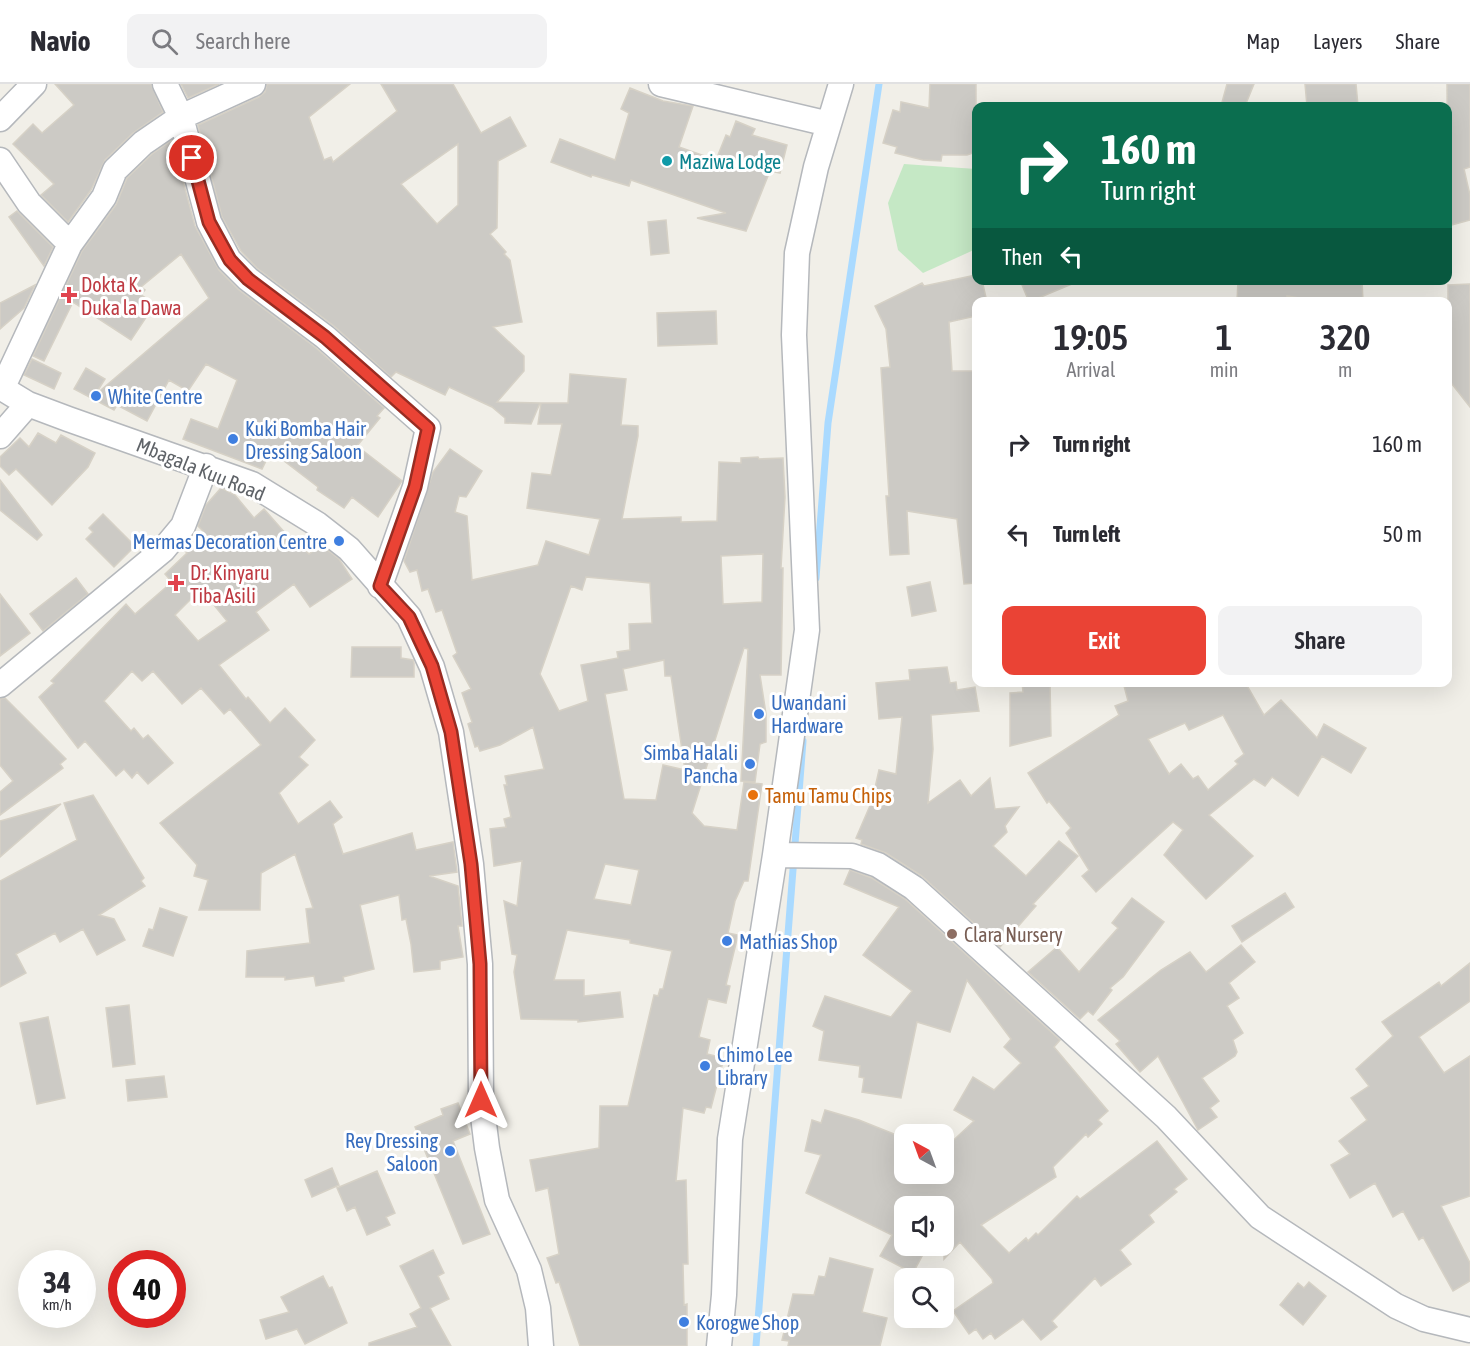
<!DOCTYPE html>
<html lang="en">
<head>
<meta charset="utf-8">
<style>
	:root { --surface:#fff; --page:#f2f2f3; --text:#2b2b33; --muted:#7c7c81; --line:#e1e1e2; --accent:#ea4335 }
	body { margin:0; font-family:"Asap Condensed",sans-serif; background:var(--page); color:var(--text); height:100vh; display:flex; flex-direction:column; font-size:22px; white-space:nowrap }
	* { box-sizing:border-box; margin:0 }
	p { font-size:20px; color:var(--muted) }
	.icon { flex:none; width:33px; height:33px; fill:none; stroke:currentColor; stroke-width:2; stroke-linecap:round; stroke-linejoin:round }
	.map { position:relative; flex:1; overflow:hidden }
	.details { position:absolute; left:972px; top:213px; width:480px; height:390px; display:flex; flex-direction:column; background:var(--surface); border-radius:12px; box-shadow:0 6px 24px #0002 }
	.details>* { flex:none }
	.banner { position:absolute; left:972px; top:18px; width:480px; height:183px; border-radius:12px; box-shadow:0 6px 24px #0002; background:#0b6e4f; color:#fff; overflow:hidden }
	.needle { width:39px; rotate:319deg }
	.fabs { position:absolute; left:894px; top:1040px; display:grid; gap:12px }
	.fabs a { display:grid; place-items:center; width:60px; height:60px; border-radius:12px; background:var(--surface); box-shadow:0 6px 24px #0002; font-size:30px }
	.speed { position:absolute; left:18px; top:1166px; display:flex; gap:12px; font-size:30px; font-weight:700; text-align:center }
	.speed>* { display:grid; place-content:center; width:78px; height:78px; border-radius:50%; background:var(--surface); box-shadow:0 6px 24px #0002; line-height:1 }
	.speed small { font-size:15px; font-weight:400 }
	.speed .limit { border:9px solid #d22; background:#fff; color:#111 }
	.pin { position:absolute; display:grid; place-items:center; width:51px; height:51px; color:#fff; margin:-26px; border:3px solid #fff; border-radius:50%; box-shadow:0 2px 6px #0007 }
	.me { position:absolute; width:66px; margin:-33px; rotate:0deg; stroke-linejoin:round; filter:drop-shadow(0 0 4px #0008) }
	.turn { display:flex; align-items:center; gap:21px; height:126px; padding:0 30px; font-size:27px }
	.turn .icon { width:78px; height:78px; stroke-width:2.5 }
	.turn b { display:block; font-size:42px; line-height:51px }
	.then { display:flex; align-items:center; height:57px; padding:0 30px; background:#0003; gap:12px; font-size:22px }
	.eta { display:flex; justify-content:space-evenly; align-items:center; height:102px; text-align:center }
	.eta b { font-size:36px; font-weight:600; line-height:42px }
	.action { display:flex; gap:12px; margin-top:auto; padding:12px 30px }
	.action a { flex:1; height:69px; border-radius:12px; background:var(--accent); color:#fff; font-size:24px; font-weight:600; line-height:69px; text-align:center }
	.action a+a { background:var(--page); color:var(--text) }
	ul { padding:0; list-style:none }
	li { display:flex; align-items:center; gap:18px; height:90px; padding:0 30px }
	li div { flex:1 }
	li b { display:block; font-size:22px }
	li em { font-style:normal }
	header { display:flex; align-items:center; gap:36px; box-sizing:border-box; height:84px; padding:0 30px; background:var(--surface); border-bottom:2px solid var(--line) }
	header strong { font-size:28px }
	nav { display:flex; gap:33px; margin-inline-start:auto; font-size:21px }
	.search { width:420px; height:54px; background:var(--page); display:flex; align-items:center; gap:15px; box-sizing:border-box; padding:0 21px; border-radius:12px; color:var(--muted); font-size:22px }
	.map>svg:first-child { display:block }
	.green { fill:#c5e8c5 }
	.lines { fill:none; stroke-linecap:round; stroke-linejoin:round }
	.stream { stroke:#aadaff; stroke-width:7 }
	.building { fill:#cccac5; stroke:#d6d1c6; stroke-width:1.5; fill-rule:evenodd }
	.minor-casing { stroke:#b5b8bc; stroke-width:27 }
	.minor { stroke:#fff; stroke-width:24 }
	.route-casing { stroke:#982c22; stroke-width:15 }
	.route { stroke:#ea4335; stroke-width:10 }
	.culture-dot { fill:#0f9aa8; stroke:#fff; stroke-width:2 }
	.health-dot { fill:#e0444e; stroke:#fff; stroke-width:2 }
	.shop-dot { fill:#3f7fe0; stroke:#fff; stroke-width:2 }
	.food-dot { fill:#e8710a; stroke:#fff; stroke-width:2 }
	.education-dot { fill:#8d6e63; stroke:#fff; stroke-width:2 }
	.labels { text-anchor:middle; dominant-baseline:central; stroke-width:6; stroke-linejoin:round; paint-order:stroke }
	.culture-label { font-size:20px; fill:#0d838f; stroke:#fff; text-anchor:start }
	.health-label { font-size:20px; fill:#be3a42; stroke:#fff; text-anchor:start }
	.shop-label { font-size:20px; fill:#366cbe; stroke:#fff; text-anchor:start }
	.street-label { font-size:20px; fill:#5f6368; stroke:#fff }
	.food-label { font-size:20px; fill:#c56008; stroke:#fff; text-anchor:start }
	.education-label { font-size:20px; fill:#785e54; stroke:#fff; text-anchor:start }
</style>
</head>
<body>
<header>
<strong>Navio</strong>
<div class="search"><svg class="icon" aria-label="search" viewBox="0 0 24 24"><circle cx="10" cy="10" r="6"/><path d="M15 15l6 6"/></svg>Search here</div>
<nav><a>Map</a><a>Layers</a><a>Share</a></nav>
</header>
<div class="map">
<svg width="1470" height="1262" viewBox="0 0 1470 1262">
	<rect width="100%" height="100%" fill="#f1efe8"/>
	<path class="green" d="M904 80 976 85V165L923 189 898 166 888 119Z"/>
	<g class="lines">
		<path class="stream" d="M816 494 828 339 879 0
			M756 1262 803 657"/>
	</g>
	<path class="building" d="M55 0H151L163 28 133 49 105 76 91 106 68 138 41 111 54 100 13 60 33 40 42 49 74 21Z
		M181 0H219L188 14Z
		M267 0H350L309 33 324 76 331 73 333 78 397 27 381 0H453L481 49 510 33 526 62 498 77 497 144 490 150 506 168 504 170 510 176 522 238 493 243 524 272V287L497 318 540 319 531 340 505 339V334L492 323 449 303 445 311 396 288 391 293 334 242 257 184 241 167 222 133 198 41 259 13 265 8ZM458 60V121L437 140 401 100Z
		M930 0H976V68L967 71H942L941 77 923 76 895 69 897 63 883 59 893 26 900 28 901 18 929 24Z
		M1227 0H1254L1245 22H1221Z
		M1305 0H1356L1358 22H1307Z
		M1447 0H1470V83L1464 85 1470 111V136L1448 142Z
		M630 4 663 17 693 22 679 63 716 76 726 51 730 53 736 37 755 45 752 51 787 61 780 89 770 87 746 147 697 134 726 129 631 96 629 102 592 91 591 93 551 78 560 55 615 76 629 29 621 25Z
		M172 56 195 142 219 186 239 206 316 264 384 324 377 332 380 334 357 362 402 397 378 433 352 413 344 424 317 406 318 403 271 367 262 385 183 355 191 335 218 345 237 296 206 280 188 307 169 296 147 337 117 321 114 326 74 305 86 284 105 295 95 311 209 214 181 170 141 203 145 206 141 211 155 220 131 256 73 218 44 277 33 272 82 167 116 121 127 94 152 70Z
		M17 127 53 163 44 182 9 133Z
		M666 136 669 169 651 171 648 138Z
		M976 191V196H982L987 218H976V232L949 238 952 287H976V499L964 500 957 435 907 427 909 470 890 471 886 412H889L881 284 890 283 886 245 875 222 922 199 924 202Z
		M1020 196H1079V197L1029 218Z
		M1238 196H1362L1363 218H1323L1287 212V218H1237Z
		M1470 200V323L1448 295V201Z
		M35 201 24 224 0 245V219Z
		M716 227 717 260 658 262 657 229Z
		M32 275 61 289 54 305 24 291Z
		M570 290 626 295 621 341 638 342V352L622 435 681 433V438L717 437 719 378 741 379V374L758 373 759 375 783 374 785 413 781 484H783L781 591H760L766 630V658L760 660 755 698 741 697 748 565 744 564 692 729 704 742 737 746 744 698 762 700 748 797H744L735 817 728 849 738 851 726 901 730 902 726 919 708 915 699 953 710 956 707 970 724 974 711 1024 706 1023 704 1029 683 1024 676 1097 686 1096 688 1180H683L684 1221 687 1220V1262H580L559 1198 556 1199 547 1174 559 1170 548 1104 536 1107 530 1076 599 1064 600 1022H628L654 911 658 912 660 905H663L672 867 630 859V856L567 846 554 896H584V912L620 908 623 933 578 938V936L521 935 514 888 517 871 512 870 504 817 517 822 522 777 494 782 490 745 506 743 504 735 511 733 504 701H507L505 692 544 685 533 643 500 661 480 667 478 662 475 663 468 640 472 638 462 609 471 605 453 572 457 569 442 526 436 528 428 505 422 507 417 486 410 488 404 477 433 388 450 365 482 387 466 413 459 412 455 428 467 432 472 496 538 481 546 457 589 471 600 435 527 424 532 389 551 391 562 340H538L541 319H568ZM763 470 762 518 723 520 721 472ZM586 493 650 499 652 539 629 540 630 566 617 568 618 574 581 581 588 617 559 627 540 590 571 502 582 506ZM664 576 665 592H671L685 686 663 681 656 716 624 715 605 610 627 606 623 585ZM605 780 639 786 631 821 594 815Z
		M38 349 56 359 61 351 95 369 88 383 52 421 16 385 9 391 0 382V373L20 354 29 363Z
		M0 396 42 451 37 456 0 426Z
		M221 404 235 411 254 434 264 425 286 450 287 449 309 470 321 461 339 475 352 495 310 523 294 500 256 528 269 546 219 581 246 615 248 613 270 639 285 624 315 656 299 673 308 681 279 709 298 740 330 717 342 733 333 740 343 770 412 749 416 766 453 758 457 788 429 792 458 802 462 842H458L463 873 440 877V885L414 888 411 860 406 835 402 836 399 811 360 821 374 885 343 893 344 897 316 902 314 892 285 896V893H246L247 867 310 859 306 825 313 824 295 770 261 789 260 826H199L208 796 194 792 197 781 160 739 261 661 230 625 224 630 201 604 182 620 153 587 142 597 132 587 104 617 131 647 134 644 143 655 148 651 173 679 148 700 137 688 132 694 124 685 116 692 85 657 78 664 39 613 54 599 51 597 126 520 135 530 172 498 165 490 187 469 184 466 203 447 198 442 206 421ZM201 505 227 537 198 557 175 531Z
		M103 430 135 462 114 483 86 455 93 448 89 444Z
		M76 494 88 510 43 547 30 530Z
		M930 498 936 527 912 532 907 503Z
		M0 510 30 549 0 572Z
		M352 563H401V574L413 576 414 579V593H351Z
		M947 583 950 599 956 598 957 606 975 603 979 627 931 631 933 665 928 719 960 696 971 712 990 694 995 725 1019 723 1005 742 1007 748 993 762 1026 792 1059 757 1078 772 1033 820 1036 822 1000 863 922 792 886 769 861 760 862 756 856 754 872 717 879 686 896 690 902 633 879 635 876 599 910 596 909 586Z
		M1022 598H1050L1051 652 1010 662V609L1023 608Z
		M1123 598H1245L1264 631 1281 616 1317 654 1324 640 1366 664 1351 689 1322 672 1298 712 1272 693 1265 702 1254 695 1209 731 1253 772 1206 815 1164 771 1183 746 1173 738 1096 808 1082 792 1089 786 1066 749 1071 744 1049 717 1047 719 1028 689 1119 631 1115 622 1128 617ZM1223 631 1244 670 1235 677 1238 680 1208 706 1198 692 1193 695 1181 680 1169 690 1148 655 1185 639 1189 646Z
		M5 614 66 675 60 680 63 684 0 731V708L13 697 0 681V615Z
		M93 711 144 794 141 797 145 802 99 831 114 835 125 856 97 871 83 845 60 858 55 849 16 870 26 889 0 903V797L77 756 64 719Z
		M61 720 0 773V737Z
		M850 786 872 794 905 815 1060 956 1054 963 1108 1027 1098 1036 1102 1040 1088 1053 1086 1050 1053 1083 1056 1093 981 1141 1009 1169 1026 1154 1028 1157 1036 1149 1038 1151 1077 1112 1080 1115 1157 1057 1187 1095 1174 1105 1177 1108 1149 1131 1154 1138 1120 1166 1131 1180 1101 1202 1095 1194 1052 1237 1057 1243 1041 1256 1023 1235 995 1255 991 1249 983 1255 976 1245 969 1250 953 1227 993 1199 992 1195 960 1158 944 1175V1122H904V1161H928L913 1189 880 1172 892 1151 806 1109 821 1071 805 1067 812 1036 821 1039 825 1026 859 1036 904 1054V1089H944V1065L974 1037 954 1026 973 993 994 1006 1021 979 1004 963 1011 955 967 896 950 948 917 938 901 1014 862 1008 864 994 859 993 860 982 819 976 824 947 813 942 825 912 891 933 912 907 863 871 899 823 844 800Z
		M1285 809 1294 823 1242 858 1232 842Z
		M1132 814 1164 838 1123 893 1110 904 1112 906 1093 931 1088 927 1080 935 1028 888 1057 863 1079 888 1118 844 1112 839Z
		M160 824 187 833 173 872 143 862 149 845 153 846Z
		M1241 861 1255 878 1229 899 1239 914 1227 922 1243 949 1233 956 1237 968 1235 972 1202 994 1219 1017 1210 1024 1217 1033 1198 1046 1158 972 1140 988 1116 960 1120 957 1098 936 1161 886 1190 868 1206 888Z
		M1470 879V917L1419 953 1444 989 1470 972V1112L1441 1122 1470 1179V1197L1453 1207 1423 1153 1419 1156 1403 1127 1393 1133 1375 1099 1350 1114 1331 1081 1350 1070 1339 1057 1367 1036 1351 1014 1369 1002 1356 985 1393 952 1382 938 1439 898 1441 902Z
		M129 921 135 980 113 983 106 924Z
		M48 933 65 1014 37 1020 20 939Z
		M164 992 167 1013 128 1017 126 996Z
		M458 1019 470 1050 453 1057 490 1150 463 1160 415 1043 443 1031 441 1025Z
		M332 1084 339 1101 312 1113 305 1096Z
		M377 1087 395 1129 386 1133 390 1141 367 1151 355 1123 347 1127 337 1104Z
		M433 1166 444 1189 438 1192 449 1215 430 1224 451 1262H369V1259L417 1243 410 1230 421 1224 400 1182Z
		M830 1174 873 1185 862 1228 887 1234 880 1262H788L789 1257 782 1256 793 1210 814 1211 819 1192 825 1193Z
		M323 1192 329 1204 332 1203 347 1239 305 1260 297 1245 266 1255 260 1236 289 1228 281 1213Z
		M1309 1198 1326 1212 1303 1241 1280 1221 1298 1199 1304 1204Z"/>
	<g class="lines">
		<defs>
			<path id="minor" d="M165 0 181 33 209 138 229 176 248 195 325 253 428 344 415 403 380 502
				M661 0 829 40
				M0 35 34 0
				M0 76 29 119 70 160
				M0 303 28 320 68 335 252 400 317 440 349 465 409 533 432 583 451 648 471 780 480 880 481 1016 487 1064 497 1116 529 1186 538 1224 541 1262
				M2 305 70 160 104 113 115 86 143 59 181 33 253 0
				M0 352 28 320
				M0 601 163 466 183 442 206 382
				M775 771 852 772 878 781 914 804 1166 1033 1260 1133 1396 1222 1424 1235 1470 1246
				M719 1262 724 1211 730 1055 775 771 807 546 794 251 797 169 816 83 841 0"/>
		</defs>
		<use href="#minor" class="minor-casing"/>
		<use href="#minor" class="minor"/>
	</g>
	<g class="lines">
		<defs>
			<path id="route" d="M192 74 209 138 230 176 248 195 325 253 428 344 415 403 380 502 409 533 432 582 451 648 471 780 480 880 481 1016"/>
		</defs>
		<use href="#route" class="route-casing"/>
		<use href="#route" class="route"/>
	</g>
	<circle class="culture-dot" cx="667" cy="77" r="6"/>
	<g class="health-dot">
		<path d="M66 202h6v6h6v6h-6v6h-6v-6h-6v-6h6z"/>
		<path d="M173 490h6v6h6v6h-6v6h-6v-6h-6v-6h6z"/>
	</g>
	<g class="shop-dot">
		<circle cx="96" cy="312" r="6"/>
		<circle cx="233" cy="355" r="6"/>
		<circle cx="339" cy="457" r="6"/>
		<circle cx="759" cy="630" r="6"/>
		<circle cx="750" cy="680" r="6"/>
		<circle cx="727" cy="857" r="6"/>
		<circle cx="705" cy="982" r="6"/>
		<circle cx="450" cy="1067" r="6"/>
		<circle cx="684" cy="1238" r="6"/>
	</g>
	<circle class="food-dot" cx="753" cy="711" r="6"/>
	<circle class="education-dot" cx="952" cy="850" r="6"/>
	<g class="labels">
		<g class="culture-label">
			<text x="679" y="77">Maziwa Lodge</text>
		</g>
		<g class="health-label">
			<text x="81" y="200">Dokta K.<tspan x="81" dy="23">Duka la Dawa</tspan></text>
			<text x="190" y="488">Dr. Kinyaru<tspan x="190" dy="23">Tiba Asili</tspan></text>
		</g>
		<g class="shop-label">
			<text x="108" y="312">White Centre</text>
			<text x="245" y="344">Kuki Bomba Hair<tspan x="245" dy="23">Dressing Saloon</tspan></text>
			<text x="327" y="457" text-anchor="end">Mermas Decoration Centre</text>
			<text x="771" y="618">Uwandani<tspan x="771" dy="23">Hardware</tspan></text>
			<text x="738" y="668" text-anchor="end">Simba Halali<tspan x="738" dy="23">Pancha</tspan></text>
			<text x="739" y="857">Mathias Shop</text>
			<text x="717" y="970">Chimo Lee<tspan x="717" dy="23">Library</tspan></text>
			<text x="438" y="1056" text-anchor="end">Rey Dressing<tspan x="438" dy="23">Saloon</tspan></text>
			<text x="696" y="1238">Korogwe Shop</text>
		</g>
		<g class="street-label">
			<text transform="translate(201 385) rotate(22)">Mbagala Kuu Road</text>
		</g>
		<g class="food-label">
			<text x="765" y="711">Tamu Tamu Chips</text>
		</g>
		<g class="education-label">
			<text x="964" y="850">Clara Nursery</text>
		</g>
	</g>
</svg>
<div class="fabs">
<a><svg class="needle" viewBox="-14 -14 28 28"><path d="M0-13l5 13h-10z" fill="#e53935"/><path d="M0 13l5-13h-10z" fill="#7c7c81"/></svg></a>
<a><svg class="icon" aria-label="sound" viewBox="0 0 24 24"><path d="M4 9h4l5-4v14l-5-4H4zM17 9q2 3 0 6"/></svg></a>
<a><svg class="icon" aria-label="search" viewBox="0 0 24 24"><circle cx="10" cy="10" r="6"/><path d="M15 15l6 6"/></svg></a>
</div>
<div class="speed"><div>34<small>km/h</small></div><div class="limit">40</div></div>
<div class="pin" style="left:192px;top:74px;background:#d93025"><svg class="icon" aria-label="arrive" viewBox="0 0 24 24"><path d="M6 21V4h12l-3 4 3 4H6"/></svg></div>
<svg class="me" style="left:481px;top:1016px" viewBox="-20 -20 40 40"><path d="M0-17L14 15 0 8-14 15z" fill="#ea4335" stroke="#fff" stroke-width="4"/></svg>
<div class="banner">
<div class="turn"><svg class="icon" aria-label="right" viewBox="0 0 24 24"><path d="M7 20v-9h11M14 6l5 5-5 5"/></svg><div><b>160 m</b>Turn right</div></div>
<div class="then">Then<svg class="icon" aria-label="left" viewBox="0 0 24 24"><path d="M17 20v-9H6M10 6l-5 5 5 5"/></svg></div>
</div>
<section class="details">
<div class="eta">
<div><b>19:05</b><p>Arrival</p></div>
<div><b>1</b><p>min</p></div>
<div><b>320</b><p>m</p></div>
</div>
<ul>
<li><svg class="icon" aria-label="right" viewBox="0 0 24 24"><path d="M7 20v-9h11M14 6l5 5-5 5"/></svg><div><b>Turn right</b></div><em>160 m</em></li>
<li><svg class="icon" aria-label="left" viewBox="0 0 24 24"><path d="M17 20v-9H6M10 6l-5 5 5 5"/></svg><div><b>Turn left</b></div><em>50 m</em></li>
</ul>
<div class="action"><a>Exit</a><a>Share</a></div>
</section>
</div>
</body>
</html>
